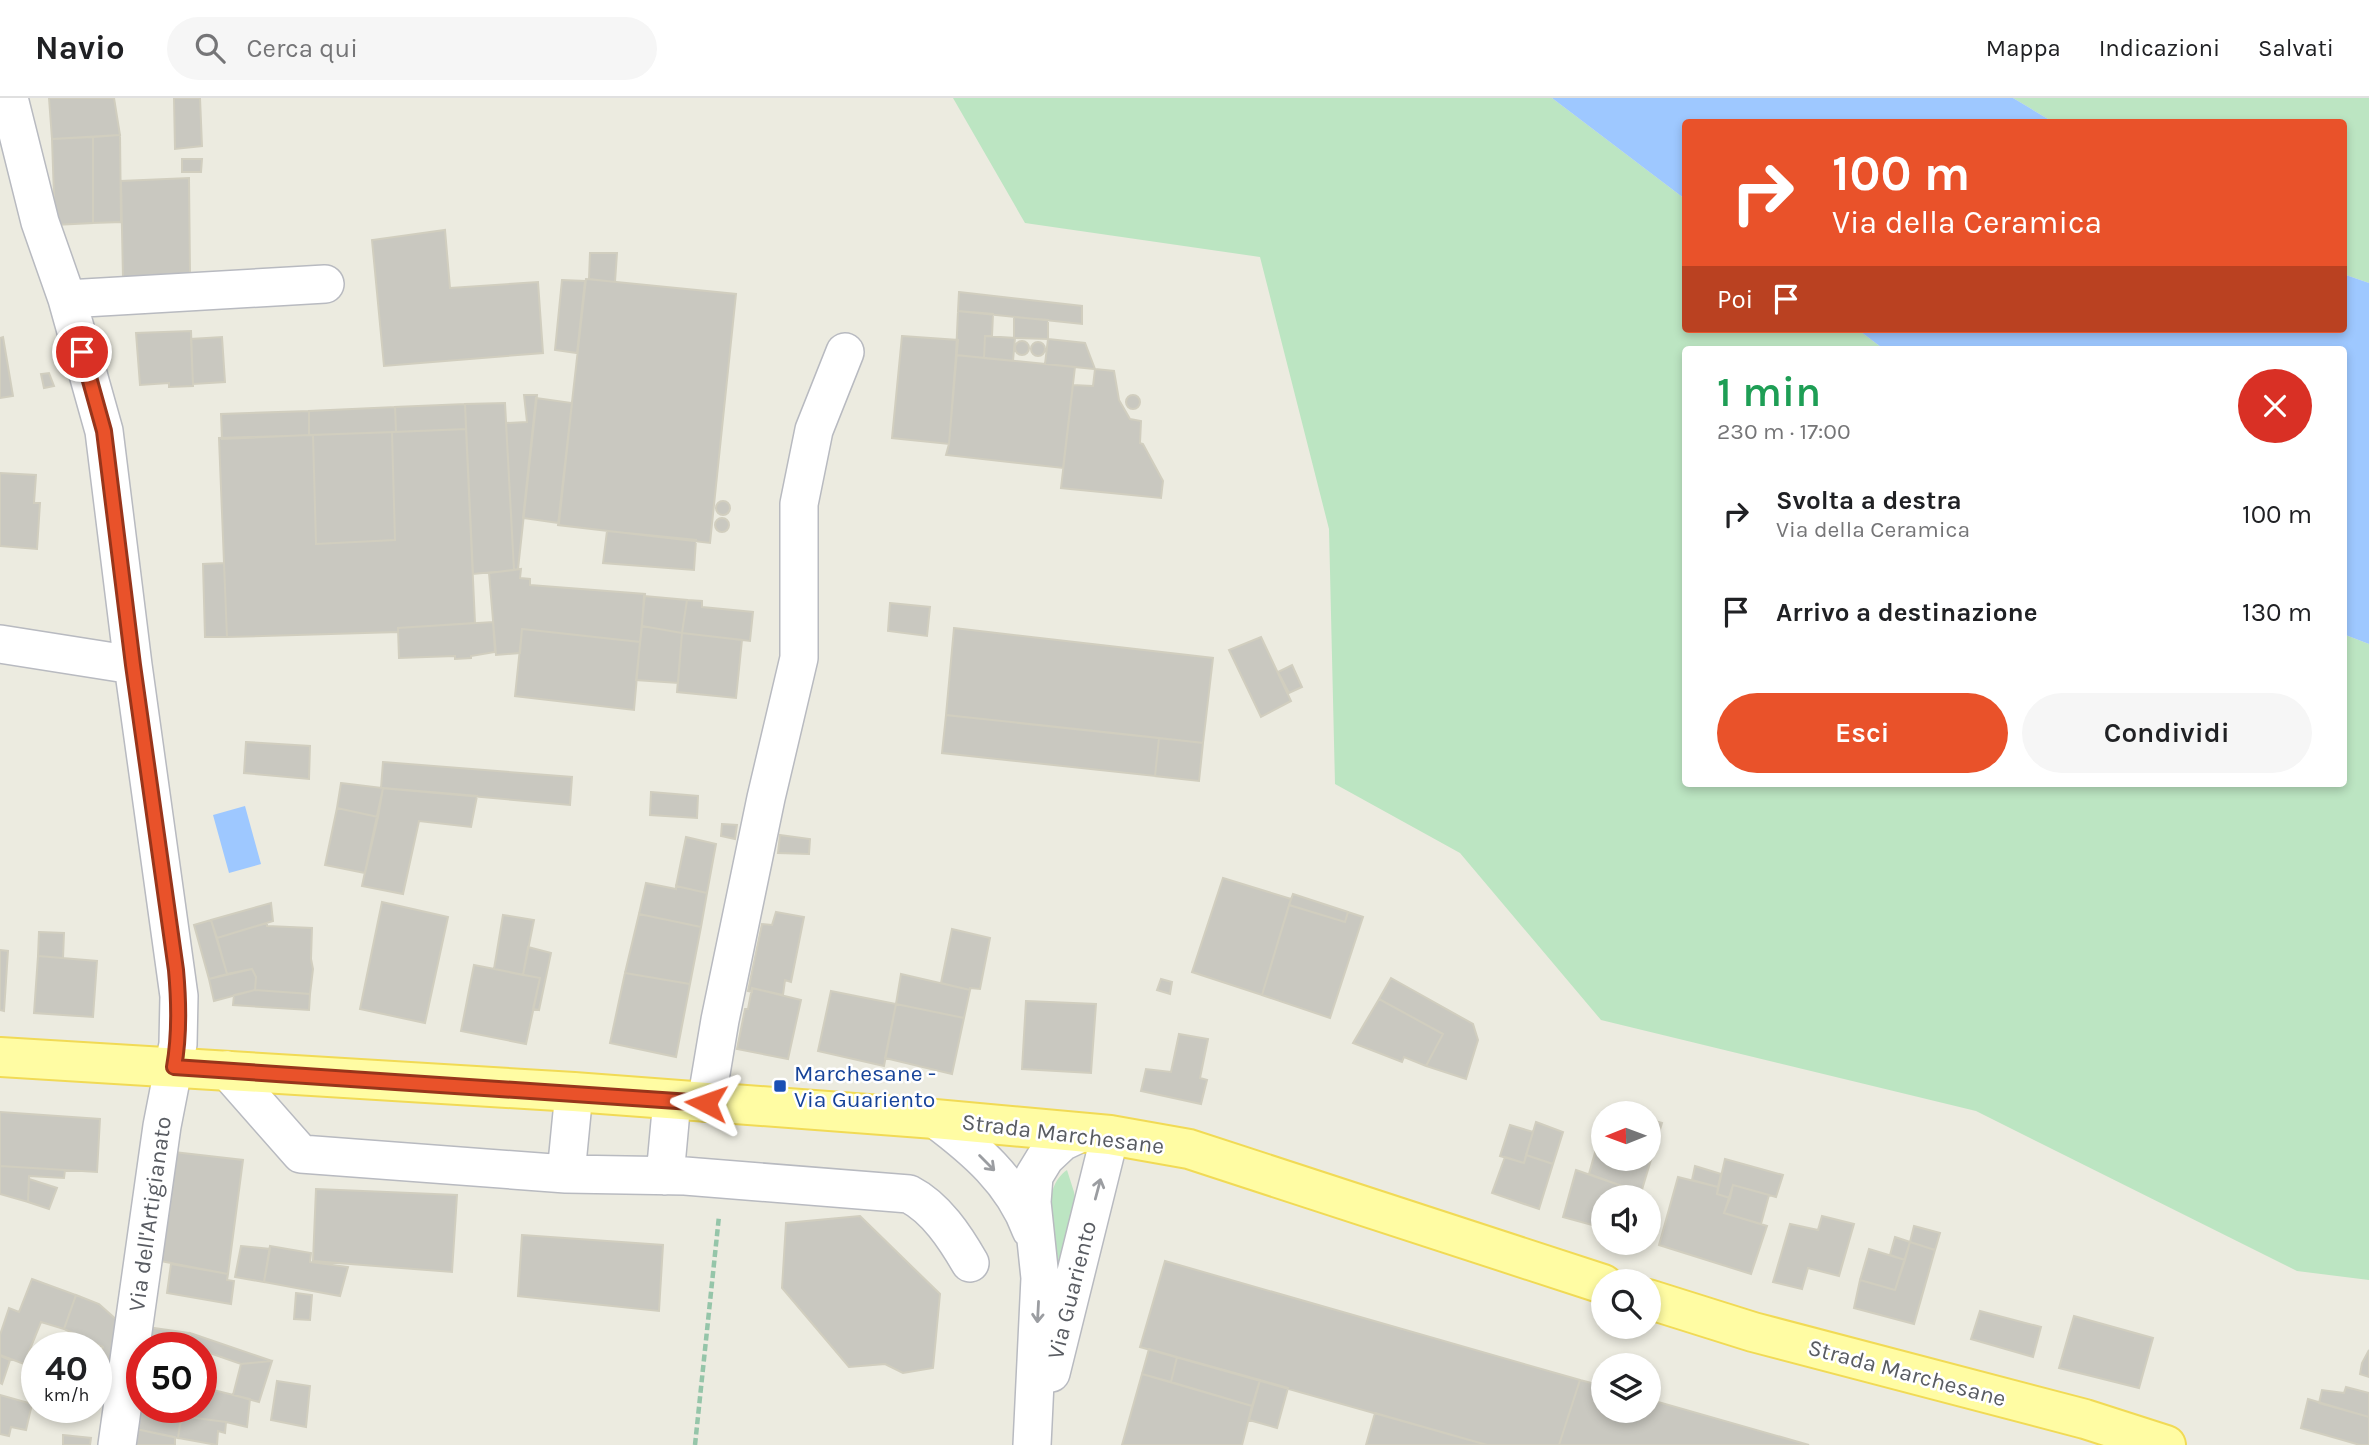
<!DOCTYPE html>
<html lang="it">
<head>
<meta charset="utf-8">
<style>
	:root { --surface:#fff; --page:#f6f6f6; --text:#202124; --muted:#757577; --line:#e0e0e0; --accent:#e9522a }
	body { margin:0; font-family:Karla,sans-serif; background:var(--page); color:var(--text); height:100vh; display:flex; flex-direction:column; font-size:26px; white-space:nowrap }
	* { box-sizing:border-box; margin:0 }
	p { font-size:23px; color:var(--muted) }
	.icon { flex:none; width:38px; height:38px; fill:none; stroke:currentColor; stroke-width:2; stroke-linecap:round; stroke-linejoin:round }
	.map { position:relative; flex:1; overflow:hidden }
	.sheet { position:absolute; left:1682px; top:248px; width:665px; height:441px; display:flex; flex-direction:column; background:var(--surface); border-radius:7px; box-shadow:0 4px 10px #0003 }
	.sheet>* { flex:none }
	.banner { position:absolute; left:1682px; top:21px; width:665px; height:214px; border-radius:7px; box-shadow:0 4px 10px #0003; background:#e9522a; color:#fff; overflow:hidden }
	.needle { width:46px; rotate:269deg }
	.tools { position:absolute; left:1591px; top:1003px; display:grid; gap:14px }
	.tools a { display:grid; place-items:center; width:70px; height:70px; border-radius:50%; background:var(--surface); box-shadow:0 4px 10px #0003; font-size:35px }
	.speed { position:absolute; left:21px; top:1234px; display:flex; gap:14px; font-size:35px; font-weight:700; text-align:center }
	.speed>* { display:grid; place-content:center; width:91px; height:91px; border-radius:50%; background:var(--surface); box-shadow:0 4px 10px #0003; line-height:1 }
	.speed small { font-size:18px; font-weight:400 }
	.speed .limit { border:10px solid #d22; background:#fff; color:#111 }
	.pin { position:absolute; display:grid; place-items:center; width:60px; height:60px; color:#fff; margin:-30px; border:4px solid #fff; border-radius:50%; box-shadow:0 2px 7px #0007 }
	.me { position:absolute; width:77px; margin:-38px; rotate:274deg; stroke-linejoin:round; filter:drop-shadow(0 0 5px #0008) }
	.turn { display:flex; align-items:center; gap:24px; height:147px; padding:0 35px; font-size:32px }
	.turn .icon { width:91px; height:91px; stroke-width:2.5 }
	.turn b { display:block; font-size:49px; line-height:60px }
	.then { display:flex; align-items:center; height:66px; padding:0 35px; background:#0003; gap:14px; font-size:26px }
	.round { display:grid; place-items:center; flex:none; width:74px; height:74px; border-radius:37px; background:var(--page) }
	.head { display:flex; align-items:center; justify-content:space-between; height:119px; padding:0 35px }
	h1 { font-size:42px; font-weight:600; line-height:52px; color:#1e9e55 }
	.action { display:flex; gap:14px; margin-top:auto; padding:14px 35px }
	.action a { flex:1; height:80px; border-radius:42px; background:var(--accent); color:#fff; font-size:28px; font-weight:600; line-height:80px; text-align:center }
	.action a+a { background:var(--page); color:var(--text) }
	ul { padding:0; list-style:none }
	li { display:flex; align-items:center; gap:21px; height:98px; padding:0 35px }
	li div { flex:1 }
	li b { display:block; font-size:26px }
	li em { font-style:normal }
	header { display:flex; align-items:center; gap:42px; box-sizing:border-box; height:98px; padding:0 35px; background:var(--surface); border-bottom:2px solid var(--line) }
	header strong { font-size:33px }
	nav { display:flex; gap:38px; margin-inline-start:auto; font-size:24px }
	.search { width:490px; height:63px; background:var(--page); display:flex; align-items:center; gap:18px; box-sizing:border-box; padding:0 24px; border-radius:38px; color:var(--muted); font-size:26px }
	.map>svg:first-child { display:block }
	.green { fill:#bce5c2 }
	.water { fill:#9ec8ff }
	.building { fill:#c9c8c0; stroke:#d1cebf; stroke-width:2 }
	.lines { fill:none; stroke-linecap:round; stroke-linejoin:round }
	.minor-casing { stroke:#b8bac0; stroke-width:40 }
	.major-casing { stroke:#f1da55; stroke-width:42 }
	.path { stroke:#95c5a9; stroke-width:4.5; stroke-dasharray:7 3.5; stroke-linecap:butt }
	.minor { stroke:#fff; stroke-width:37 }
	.major { stroke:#fffca3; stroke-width:38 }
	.oneway { stroke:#9b9da1 }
	.route-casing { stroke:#97351b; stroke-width:18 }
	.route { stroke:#e9522a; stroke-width:12 }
	.transit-dot { fill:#1a4fb4; stroke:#fff; stroke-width:2.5 }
	.labels { text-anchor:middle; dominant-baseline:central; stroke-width:5; stroke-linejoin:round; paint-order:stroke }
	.transit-label { font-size:23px; fill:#164399; stroke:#fff; text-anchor:start }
	.street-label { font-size:23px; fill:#595c62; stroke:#fff }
</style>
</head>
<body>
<header>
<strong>Navio</strong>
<div class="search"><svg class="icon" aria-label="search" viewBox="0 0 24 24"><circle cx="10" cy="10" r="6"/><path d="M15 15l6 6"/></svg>Cerca qui</div>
<nav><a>Mappa</a><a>Indicazioni</a><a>Salvati</a></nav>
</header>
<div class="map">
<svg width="2369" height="1347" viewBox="0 0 2369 1347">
	<rect width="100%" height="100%" fill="#ecebe0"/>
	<path class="green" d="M953 0H1552L1685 101V231H1857L1885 252H1685V686H2343V536L2369 546V1182L2297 1173 1976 1013 1601 922 1460 755 1335 686 1329 431 1260 159 1025 125Z
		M2013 0H2369V185L2343 176V24H2053Z
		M1067 1072 1074 1094 1076 1107 1059 1178 1057 1175C1053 1144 1038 1092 1067 1072Z"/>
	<path class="water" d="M1552 0H2013L2053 24H1685V101Z
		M2343 176 2369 185V546L2343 536V252H1885L1857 231H2343Z
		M245 708 261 766 229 775 213 717Z"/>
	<path class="building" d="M49 0H114L120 37 52 41Z
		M174 0H200L202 48 175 51Z
		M120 37 121 124 93 125V39Z
		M93 39V125L55 127 52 41Z
		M182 61H202L201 74H182Z
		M189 80 190 176 123 180 121 83Z
		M445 132 450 190 538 184 543 255 384 268 372 142Z
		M590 155H617L615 184 589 181Z
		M586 181 736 196 710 445 558 427Z
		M562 182 585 183 577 255 555 252Z
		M959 194 1082 208V226L958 213Z
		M958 213 993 216 992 238H985L984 260 956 257Z
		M1014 219 1048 222V241L1014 240Z
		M191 233 193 288 169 289V285L140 287 136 235Z
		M902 238 958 242 949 346 892 340Z
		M985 238 1015 240 1013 263 984 260Z
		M3 239 13 298 0 300V240Z
		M222 239 225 284 193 286 191 241Z
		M1048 241 1085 245 1095 271 1045 266Z
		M1015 250a7 7 0 1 1 14 0a7 7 0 1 1-14 0Z
		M1031 251a7 7 0 1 1 14 0a7 7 0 1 1-14 0Z
		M956 257 1075 269 1063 370 946 357 949 346Z
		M1095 271 1114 273 1119 302 1130 321 1141 323 1140 345 1143 346 1163 383 1161 400 1061 390 1073 287 1093 288Z
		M49 275 54 288 44 290 41 276Z
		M1126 304a7 7 0 1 1 14 0a7 7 0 1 1-14 0Z
		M524 297H537L518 471 514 472 506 325 527 324Z
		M536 300 572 305 559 425 523 420Z
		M505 305 514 472 473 476 465 306Z
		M465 306 466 331 396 334 395 309Z
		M395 309 396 334 309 337V313Z
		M309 313V337L222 341 221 316Z
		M466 331 475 525 398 530V534L227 539 219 340 313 337 316 446 395 442 392 334Z
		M392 334 395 442 316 446 313 337Z
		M0 375 36 377 34 405H40L37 451 0 448Z
		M716 410a7 7 0 1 1 14 0a7 7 0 1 1-14 0Z
		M715 427a7 7 0 1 1 14 0a7 7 0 1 1-14 0Z
		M607 433 696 442 694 472 603 465Z
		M224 465 227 539H205L203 466Z
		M521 471 520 480 530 481V487L645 496 640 544 522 531 520 555 496 557 489 475Z
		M644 498 687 502 682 535 642 528Z
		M687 502 702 503V509L753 514 750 543 682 535Z
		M890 505 930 509 927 538 888 533Z
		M493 524 495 554 471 558V560L455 561V558L399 560 398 530Z
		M642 528 682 535 678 585 636 582Z
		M954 530 1213 560 1203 645 946 617Z
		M522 531 640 544 634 612 515 598Z
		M682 535 742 542 736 600 677 594Z
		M1261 539 1291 603 1261 619 1229 552Z
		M1292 567 1302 589 1289 595 1278 574Z
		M946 617 1159 640 1155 678 942 655Z
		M1159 640 1203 645 1199 683 1155 678Z
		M246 644 310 648 309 681 244 675Z
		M383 664 572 679 570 707 381 690Z
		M341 685 383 690 378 719 337 710Z
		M383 690 477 698 471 729 419 723 403 796 362 788Z
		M651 694 698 698 697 720 650 717Z
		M337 710 378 719 365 775 325 767Z
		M722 726 737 727 735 741 721 738Z
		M780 737 810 741 809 756 778 755Z
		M686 739 716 746 707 795 676 788Z
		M1223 780 1291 801 1262 897 1192 874Z
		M646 785 676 791V788L707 795 701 829 639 816Z
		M1293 796 1348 814 1345 824 1289 807Z
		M382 804 448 819 425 925 360 911Z
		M271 805 273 823 217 840 211 822Z
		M1289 807 1345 824 1348 814 1363 819 1330 920 1262 897Z
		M776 814 804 819 791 884 785 882 783 897 752 890V894L748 893 762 826 772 827Z
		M639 816 701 829 690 886 625 875Z
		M503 817 534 822 523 877 494 871Z
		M211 822 227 876 209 881 194 827Z
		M267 825V828L312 830 311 861 313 871 310 896 255 892 256 879 252 871 227 876 217 840Z
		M952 831 990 840 980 891 970 890V892L941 885Z
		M39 834 64 835 63 860 38 858Z
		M528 849 551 855 539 912 533 911 540 880 523 877Z
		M0 852 8 853 4 913 0 912Z
		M38 858 97 863 93 919 34 915Z
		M474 867 540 880 526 946 461 933Z
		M252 871 256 879 255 892 214 903 209 881Z
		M625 875 690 886 676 959 610 945Z
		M901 876 970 892 964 920 896 906Z
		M1391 880 1473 926 1478 942 1466 981 1426 968 1443 936 1379 901Z
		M1161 881 1172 884 1170 896 1157 892Z
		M752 890 801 902 788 961 737 951 745 911H748Z
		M255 892 310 896 309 912 233 907 234 897Z
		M831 893 896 906 884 968 818 953Z
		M1379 901 1443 936 1426 968 1404 959 1402 964 1353 945Z
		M1026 903 1096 906 1091 975 1022 971Z
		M896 906 964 920 952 976 885 960Z
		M1179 936 1208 941 1200 980 1207 982 1201 1006 1141 993 1146 971 1171 974Z
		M0 1014 100 1021 97 1074 0 1068Z
		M1648 1021 1662 1025 1641 1095 1589 1076 1603 1026V1060H1648Z
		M1536 1024 1563 1034 1553 1066 1526 1057Z
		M1510 1027 1533 1034 1524 1065 1500 1058Z
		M165 1053 243 1062 228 1176 155 1162Z
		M1526 1057 1553 1066 1539 1111 1492 1095 1505 1059 1524 1065Z
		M1725 1061 1783 1077 1776 1099 1733 1087 1730 1100 1717 1096Z
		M0 1068 65 1072 64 1080 29 1078 28 1104 0 1096Z
		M1695 1068 1721 1076 1718 1089 1692 1082Z
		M1576 1072 1622 1088 1619 1099H1603V1130L1563 1119Z
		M1678 1079 1718 1089 1717 1096 1730 1100 1724 1115 1767 1128 1751 1176 1659 1147Z
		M29 1081 57 1090 49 1111 28 1104Z
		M1733 1087 1769 1097 1761 1126 1724 1115Z
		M316 1091 457 1097 452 1174 313 1163Z
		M860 1118 940 1196 933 1270 903 1275 885 1266 849 1269 782 1190 786 1125Z
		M1822 1118 1854 1126 1839 1178 1808 1170 1802 1191 1773 1184 1790 1126 1818 1132Z
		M1914 1128 1940 1135 1935 1152 1910 1144Z
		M522 1137 663 1147 659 1213 518 1198Z
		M1895 1139 1910 1144 1905 1162 1890 1157Z
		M1910 1144 1935 1152 1914 1226 1854 1210 1860 1182 1895 1192Z
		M241 1148 270 1151 264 1184 235 1179Z
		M270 1148 311 1155 310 1164 348 1169 340 1198 264 1184Z
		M1869 1151 1905 1162 1895 1192 1860 1182Z
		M1165 1163 1580 1282 1559 1347H1487L1140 1249Z
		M171 1166 228 1176 227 1182 234 1183 231 1206 167 1195Z
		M32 1181 76 1197 64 1231 41 1224 24 1266 0 1257V1237L9 1210 19 1214Z
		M296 1195 312 1197 310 1222 294 1221Z
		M76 1197 99 1206 119 1224 113 1264 100 1259 103 1249 64 1231Z
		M1980 1213 2041 1229 2033 1259 1971 1241Z
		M2074 1218 2153 1240 2139 1290 2059 1270Z
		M147 1229 190 1235 189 1250H145Z
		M190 1235 272 1263 241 1266 201 1252V1250L189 1248Z
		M1149 1251 1177 1259 1171 1284 1142 1276Z
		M2369 1252V1279L2360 1276 2362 1265Z
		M0 1258 10 1262 2 1286 0 1285Z
		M1177 1259 1260 1282 1252 1308 1171 1284Z
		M272 1263 259 1304 233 1297 241 1266Z
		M1142 1276 1252 1308 1242 1347H1122Z
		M1260 1282 1288 1290 1277 1330 1249 1322Z
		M1580 1282 1603 1288V1312H1648V1301L1809 1347H1559Z
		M277 1283 310 1288 306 1329 271 1322Z
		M201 1289 250 1301 247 1329 226 1324 181 1318 182 1315 155 1309H201Z
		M2346 1289 2369 1295V1319L2319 1305 2322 1292 2344 1295Z
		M0 1297 32 1306 26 1332 11 1329 9 1338 0 1336Z
		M2308 1301 2369 1319V1347H2360L2301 1330Z
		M136 1305 142 1306V1309H155L182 1315 178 1340 131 1330Z
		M55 1309H79L76 1317Z
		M1375 1315 1487 1347H1366Z
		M181 1318 226 1324 225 1335 218 1333 217 1347 178 1340Z
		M131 1330 175 1339V1347H127Z
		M63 1337 91 1340 90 1347H63Z"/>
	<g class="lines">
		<defs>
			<path id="minor" d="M9 0 40 124 67 201 104 333 133 567 179 898 178 946 162 1028 117 1347
				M67 201 325 186
				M0 546 133 567
				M227 972 301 1056 566 1076 574 994
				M706 1005 720 922 766 700 799 560V406L814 332 845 254
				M935 1021C975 1051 1013 1083 1031 1132
				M566 1076 685 1078 909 1096C936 1110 955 1139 970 1165
				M665 1078 672 1002
				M1051 1275 1110 1037
				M1032 1347 1040 1180 1032 1104 1034 1078 1045 1060 1062 1044 1081 1035"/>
			<path id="major" d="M0 959 574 994 935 1021 1110 1037 1189 1051 1603 1186
				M1648 1201 1753 1234 2085 1321 2166 1347"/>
		</defs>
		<use href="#minor" class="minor-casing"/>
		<use href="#major" class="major-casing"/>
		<path class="path" d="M695 1347 719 1118"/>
		<use href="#minor" class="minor"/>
		<use href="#major" class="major"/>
	</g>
	<defs><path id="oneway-shaft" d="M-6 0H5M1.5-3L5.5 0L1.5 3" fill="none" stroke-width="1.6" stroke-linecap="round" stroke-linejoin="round" transform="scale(1.75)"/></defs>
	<g class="oneway">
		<use href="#oneway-shaft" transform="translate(987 1065) rotate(45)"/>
		<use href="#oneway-shaft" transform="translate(1098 1091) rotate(-75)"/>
		<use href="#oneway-shaft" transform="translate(1038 1214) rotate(93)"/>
	</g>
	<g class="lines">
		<defs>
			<path id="route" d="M82 254 104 333 133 567 176 872C179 905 180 936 174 969L706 1005"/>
		</defs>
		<use href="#route" class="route-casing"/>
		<use href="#route" class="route"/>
	</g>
	<rect class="transit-dot" x="773" y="981" width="14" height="14" rx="3.5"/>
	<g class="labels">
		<g class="transit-label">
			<text x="794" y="975">Marchesane -<tspan x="794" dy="26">Via Guariento</tspan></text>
		</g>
		<g class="street-label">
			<text transform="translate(1063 1036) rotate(7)">Strada Marchesane</text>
			<text transform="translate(150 1116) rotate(-82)">Via dell'Artigianato</text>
			<text transform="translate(1072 1192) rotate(-76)">Via Guariento</text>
			<text transform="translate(1907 1275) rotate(15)">Strada Marchesane</text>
		</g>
	</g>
</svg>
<div class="tools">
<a><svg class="needle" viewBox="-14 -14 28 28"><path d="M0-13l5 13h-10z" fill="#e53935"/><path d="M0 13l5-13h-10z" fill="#757577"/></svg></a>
<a><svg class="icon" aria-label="sound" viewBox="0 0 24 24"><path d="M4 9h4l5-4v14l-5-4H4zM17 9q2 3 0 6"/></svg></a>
<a><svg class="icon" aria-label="search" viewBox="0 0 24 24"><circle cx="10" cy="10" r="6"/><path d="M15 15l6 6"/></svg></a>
<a><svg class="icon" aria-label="layers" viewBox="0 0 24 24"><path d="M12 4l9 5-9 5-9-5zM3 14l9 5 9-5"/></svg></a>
</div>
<div class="speed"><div>40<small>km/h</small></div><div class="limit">50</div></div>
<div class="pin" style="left:82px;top:254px;background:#d93025"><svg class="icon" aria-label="arrive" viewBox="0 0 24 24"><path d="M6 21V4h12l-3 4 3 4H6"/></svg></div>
<svg class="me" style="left:706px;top:1005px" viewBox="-20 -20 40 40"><path d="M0-17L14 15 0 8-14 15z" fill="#e9522a" stroke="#fff" stroke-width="4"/></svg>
<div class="banner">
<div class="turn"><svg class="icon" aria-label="right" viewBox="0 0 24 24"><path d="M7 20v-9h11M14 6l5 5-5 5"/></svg><div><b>100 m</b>Via della Ceramica</div></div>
<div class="then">Poi<svg class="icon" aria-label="arrive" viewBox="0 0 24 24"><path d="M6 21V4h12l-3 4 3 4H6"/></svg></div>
</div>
<section class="sheet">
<div class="head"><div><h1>1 min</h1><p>230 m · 17:00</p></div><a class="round" style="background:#d93025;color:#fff"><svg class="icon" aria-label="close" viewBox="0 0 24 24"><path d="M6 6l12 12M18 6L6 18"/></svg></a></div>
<ul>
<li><svg class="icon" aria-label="right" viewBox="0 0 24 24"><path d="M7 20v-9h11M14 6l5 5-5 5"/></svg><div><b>Svolta a destra</b><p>Via della Ceramica</p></div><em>100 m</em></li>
<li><svg class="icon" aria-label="arrive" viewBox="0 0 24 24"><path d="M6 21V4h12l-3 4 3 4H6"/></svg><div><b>Arrivo a destinazione</b></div><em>130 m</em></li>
</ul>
<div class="action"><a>Esci</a><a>Condividi</a></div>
</section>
</div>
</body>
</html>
